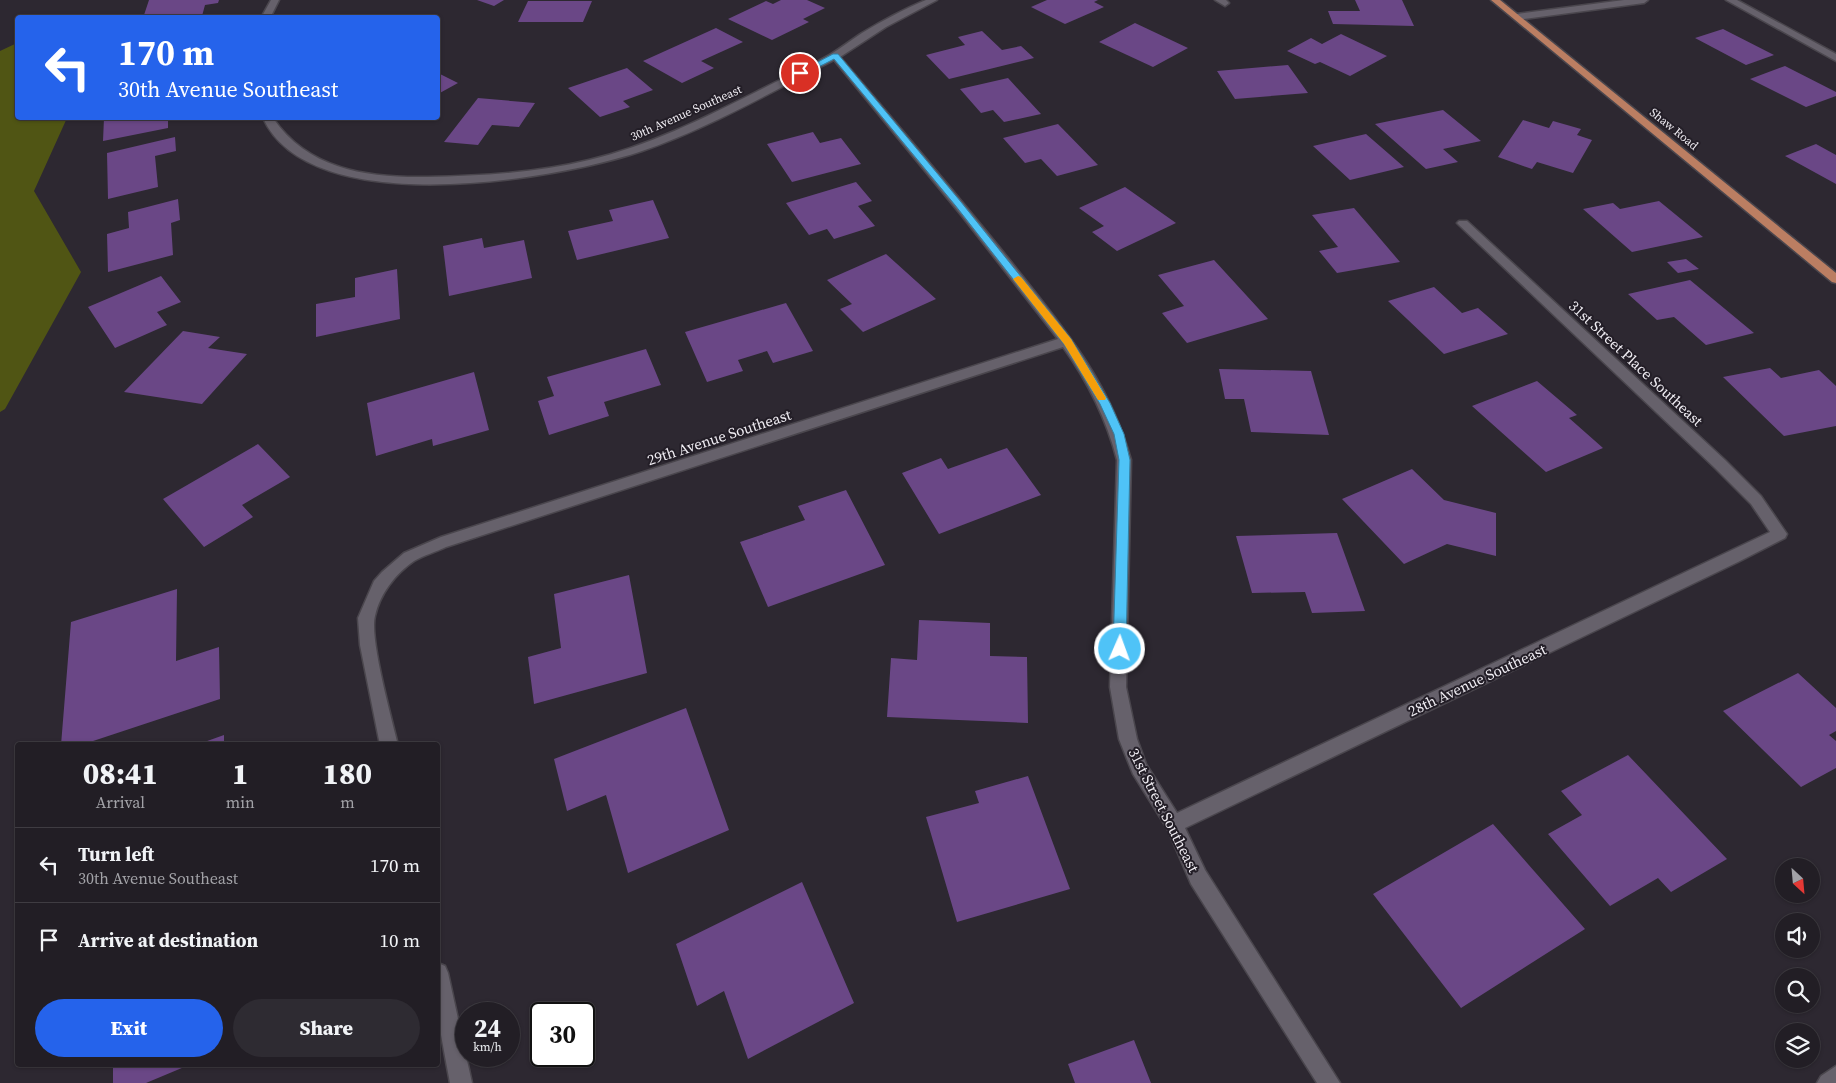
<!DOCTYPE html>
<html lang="en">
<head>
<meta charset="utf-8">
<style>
	:root { --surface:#221e25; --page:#2e2b32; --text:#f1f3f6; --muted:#a2a2a7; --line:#3f3c42; --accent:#2563eb }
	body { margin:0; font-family:"Source Serif 4",serif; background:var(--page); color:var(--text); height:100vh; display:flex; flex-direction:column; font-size:19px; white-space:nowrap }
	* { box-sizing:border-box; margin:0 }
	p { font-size:16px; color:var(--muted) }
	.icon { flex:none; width:28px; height:28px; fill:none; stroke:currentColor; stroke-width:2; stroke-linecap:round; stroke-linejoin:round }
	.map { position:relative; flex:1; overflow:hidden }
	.side { position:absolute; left:15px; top:742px; width:425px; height:325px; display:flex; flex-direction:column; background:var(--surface); border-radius:5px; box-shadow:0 1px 4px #0004,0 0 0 1px var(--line) }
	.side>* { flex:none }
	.banner { position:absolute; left:15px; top:15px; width:425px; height:105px; border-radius:5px; box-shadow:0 1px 4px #0004,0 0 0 1px var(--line); background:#2563eb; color:#fff; overflow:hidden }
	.needle { width:32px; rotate:154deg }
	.controls { position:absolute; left:1775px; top:858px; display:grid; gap:10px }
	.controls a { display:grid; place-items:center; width:45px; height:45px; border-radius:50%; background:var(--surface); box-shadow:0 1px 4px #0004,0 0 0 1px var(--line); font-size:25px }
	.speed { position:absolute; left:455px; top:1002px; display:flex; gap:10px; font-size:25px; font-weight:700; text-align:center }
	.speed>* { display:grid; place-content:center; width:65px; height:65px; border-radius:50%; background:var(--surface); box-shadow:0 1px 4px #0004,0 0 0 1px var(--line); line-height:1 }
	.speed small { font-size:12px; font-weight:400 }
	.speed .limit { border:2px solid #111; border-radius:8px; background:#fff; color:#111 }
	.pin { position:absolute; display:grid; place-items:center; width:42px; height:42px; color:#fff; margin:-21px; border:2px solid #fff; border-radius:50%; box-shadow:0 1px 5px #0007 }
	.me { position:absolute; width:55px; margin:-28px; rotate:2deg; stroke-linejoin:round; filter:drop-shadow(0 0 4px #0008) }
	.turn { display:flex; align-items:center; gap:18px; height:105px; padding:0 20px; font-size:22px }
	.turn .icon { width:65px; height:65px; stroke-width:2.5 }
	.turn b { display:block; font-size:35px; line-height:42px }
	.eta { display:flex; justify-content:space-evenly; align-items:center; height:85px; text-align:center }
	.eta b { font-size:30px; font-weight:800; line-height:35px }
	.cta { display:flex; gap:10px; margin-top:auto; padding:10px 20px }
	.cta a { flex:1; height:58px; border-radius:30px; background:var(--accent); color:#fff; font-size:20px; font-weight:800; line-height:58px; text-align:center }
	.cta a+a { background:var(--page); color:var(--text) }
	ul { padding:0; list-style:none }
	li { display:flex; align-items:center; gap:15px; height:75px; padding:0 20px; border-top:1px solid var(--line) }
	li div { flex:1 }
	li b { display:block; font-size:19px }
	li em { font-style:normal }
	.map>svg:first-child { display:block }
	.forest { fill:#505514 }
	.building { fill:#6a4786 }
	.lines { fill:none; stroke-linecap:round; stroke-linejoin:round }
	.minor-casing { stroke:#4a464d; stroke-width:3 }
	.major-casing { stroke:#4a464d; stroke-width:3 }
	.minor { fill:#66616b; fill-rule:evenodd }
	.major { fill:#bb7e62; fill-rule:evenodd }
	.route { fill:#4fc3f7; stroke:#337fa1 }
	.slow { fill:#f59e0b }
	.labels { text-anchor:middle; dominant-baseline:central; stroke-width:4; stroke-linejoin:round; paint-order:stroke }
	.far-street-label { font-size:12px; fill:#f0edf3; stroke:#231e27 }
	.street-label { font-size:15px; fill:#f0edf3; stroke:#231e27 }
</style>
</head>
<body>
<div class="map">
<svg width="1836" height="1083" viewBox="0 0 1836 1083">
	<rect width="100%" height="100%" fill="#2d2831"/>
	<path class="forest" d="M17 43 18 118H67L34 191 81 272 5 409 0 412V51Z"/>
	<path class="building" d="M149 0H219L218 3 205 5 202 16 143 18Z
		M477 0H504L494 6Z
		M781 0H807L825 8 803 19 809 22 772 40 728 19 766 1 773 4Z
		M1047 0H1098L1094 2 1104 7 1065 24 1031 7Z
		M1355 0H1402L1414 26 1333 24 1328 11H1360Z
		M528 1H592L583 22H518Z
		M1135 23 1188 48 1153 67 1099 42Z
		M716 28 743 42 701 61 714 68 682 83 643 61Z
		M1723 29 1774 55 1746 65 1695 38Z
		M982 31 1002 50 1021 46 1034 58 949 79 926 55 965 45 958 37Z
		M1341 34 1387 56 1350 76 1320 62 1315 64 1287 51 1311 38 1322 44Z
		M1288 65 1308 93 1235 99 1217 71Z
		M1785 66 1836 92V96L1806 107 1750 79Z
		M627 68 653 90 623 101 630 107 600 117 568 88Z
		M438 73 458 83 438 94Z
		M1008 78 1041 114 1004 122 993 110 981 113 960 89Z
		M478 98 535 103 519 127 492 125 478 145 444 142Z
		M1443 110 1481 141 1443 149 1458 162 1426 169 1375 124Z
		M104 118H168V128L103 141Z
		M1523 120 1549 128 1553 121 1581 129 1577 135 1592 140 1573 173 1537 162 1532 169 1498 157Z
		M1058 124 1098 165 1057 176 1041 159 1025 163 1003 138Z
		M813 132 820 143 841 138 861 164 792 182 767 144Z
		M1366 134 1404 167 1350 180 1313 146Z
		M175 137 176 151 155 156 158 187 108 199 107 153Z
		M1816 144 1836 155V184L1785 156Z
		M856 182 872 201 858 206 875 226 834 239 827 229 809 235 786 203Z
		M1125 187 1176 223 1117 251 1092 232 1104 226 1079 208Z
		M178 199 180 220 171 223 173 255 108 272 107 234 129 228 128 212Z
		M653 200 669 238 577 260 568 231 613 221 609 210Z
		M1659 201 1703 237 1632 252 1583 209 1613 203 1620 209Z
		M1354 208 1400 262 1337 273 1319 251 1338 247 1312 215Z
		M482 238 484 248 524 240 532 278 449 296 443 246Z
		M886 254 936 299 863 332 840 309 852 304 827 280Z
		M1686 259 1699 269 1678 273 1667 262Z
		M1214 260 1268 319 1187 343 1162 313 1184 306 1158 275Z
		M397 269 400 319 316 337V304L355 297V278Z
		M161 276 181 302 157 312 167 325 115 348 88 307Z
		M1690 280 1754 333 1706 345 1674 317 1657 320 1628 294Z
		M1434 287 1462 313 1478 308 1508 334 1444 354 1388 301Z
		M786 303 813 351 773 363 767 351 738 360 743 371 707 382 685 332Z
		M183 331 220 337 208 348 247 354 202 404 124 392Z
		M646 349 661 385 604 402 609 416 549 435 538 401 554 396 547 377Z
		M1770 368 1781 378 1819 370 1836 386V426L1784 436 1723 377Z
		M1219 369 1311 371 1329 435 1251 432 1244 399H1225Z
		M474 372 489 430 433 446 432 439 376 456 367 403Z
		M1537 381 1577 415 1569 418 1603 448 1546 472 1472 406Z
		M258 444 290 477 242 505 253 517 204 547 163 499Z
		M1007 448 1041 495 939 534 902 473 941 458 948 469Z
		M1412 469 1444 500 1496 513V556L1447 544 1404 564 1342 499Z
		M846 490 885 565 768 607 740 542 805 520 798 506Z
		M1337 533 1365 611 1312 613 1305 592 1252 593 1236 536Z
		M629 575 647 673 534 704 528 657 561 648 554 594Z
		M177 589 176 661 219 647 220 699 81 745H61L71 622Z
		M919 620 990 623V656L1027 657 1028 723 887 717 891 658 917 660Z
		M1798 673 1836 708V731L1829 735 1836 741V768L1801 787 1723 711Z
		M686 708 729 830 628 873 606 795 567 811 554 759Z
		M224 735V745H196Z
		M1628 755 1727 859 1671 892 1658 878 1610 906 1548 834 1582 815 1561 791Z
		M1028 776 1070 889 957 922 926 817 979 803 975 791Z
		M1493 824 1585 929 1461 1008 1373 894Z
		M802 882 854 1003 748 1059 724 991 697 1006 676 944Z
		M1134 1040 1151 1083H1075L1068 1064Z
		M113 1065H189L146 1083H113Z"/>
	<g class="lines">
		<defs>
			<path id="minor" d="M271 0H279L270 18H261Z
				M926 0H937L886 27 840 57C897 124 953 190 1008 258 1060 324 1108 377 1131 460L1126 687 1137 739 1146 764 1177 813 1770 532 1751 504 1715 468 1459 225 1457 223 1459 221H1467L1725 460 1761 496 1787 534 1785 538 1738 562 1185 828 1205 870 1340 1083H1317L1191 884 1168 830 1133 774 1119 739 1110 687 1117 460C1106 418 1088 382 1063 347L446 547C436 552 424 555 414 561 395 574 380 594 375 616 369 637 392 720 398 745H380L360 645 358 618 374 581 382 572 404 553 441 537 1058 339 962 216 834 60C771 92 709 128 642 151 557 180 310 222 263 118H273C308 170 369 178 427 177 481 176 536 173 589 160 648 146 702 119 756 92 781 79 807 68 831 54 841 48 851 40 862 33 882 21 904 9 926 0Z
				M1215 0H1226L1229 3 1225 6Z
				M1624 0H1648L1644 3 1517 20 1512 17 1517 14Z
				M1726 0H1737L1836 54V61Z
				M438 963 445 966 448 973 472 1083H450L438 1019Z
				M1836 1066V1083H1817L1821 1076Z"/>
			<path id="major" d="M1491 0H1500L1836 273V283L1832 282Z"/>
		</defs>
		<use href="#minor" class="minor-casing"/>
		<use href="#major" class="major-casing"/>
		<use href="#minor" class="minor"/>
		<use href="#major" class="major"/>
	</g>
	<path class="route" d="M833 54H838L961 202 1071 339 1110 403 1124 434 1130 460 1126 649 1124 653 1120 654 1115 653 1113 649 1119 460 1114 434 1100 404 1064 344 955 205 834 59 803 75 797 73Z"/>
	<path class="slow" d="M1018 276 1021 277 1071 339 1106 398 1105 400H1098L1064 344 1013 279Z"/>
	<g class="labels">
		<g class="far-street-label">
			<text transform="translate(686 113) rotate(-24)">30th Avenue Southeast</text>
			<text transform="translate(1674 129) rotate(39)">Shaw Road</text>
		</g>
		<g class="street-label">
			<text transform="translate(1636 363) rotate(43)">31st Street Place Southeast</text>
			<text transform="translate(719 437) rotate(-18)">29th Avenue Southeast</text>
			<text transform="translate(1477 680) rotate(-25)">28th Avenue Southeast</text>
			<text transform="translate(1164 810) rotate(63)">31st Street Southeast</text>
		</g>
	</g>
</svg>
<div class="controls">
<a><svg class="needle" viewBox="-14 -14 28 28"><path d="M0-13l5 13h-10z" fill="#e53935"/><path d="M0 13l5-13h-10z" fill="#a2a2a7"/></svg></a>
<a><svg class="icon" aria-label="sound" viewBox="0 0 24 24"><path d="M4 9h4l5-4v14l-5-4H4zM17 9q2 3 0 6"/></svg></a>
<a><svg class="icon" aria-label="search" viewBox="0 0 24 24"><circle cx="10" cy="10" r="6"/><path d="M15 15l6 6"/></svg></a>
<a><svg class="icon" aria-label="layers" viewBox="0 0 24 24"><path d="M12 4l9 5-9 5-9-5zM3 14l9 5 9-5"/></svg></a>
</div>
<div class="speed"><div>24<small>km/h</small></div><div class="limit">30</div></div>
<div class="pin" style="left:800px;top:73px;background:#d93025"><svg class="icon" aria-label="arrive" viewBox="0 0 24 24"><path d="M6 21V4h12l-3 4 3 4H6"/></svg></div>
<svg class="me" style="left:1120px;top:649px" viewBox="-20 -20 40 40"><circle r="17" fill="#4fc3f7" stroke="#fff" stroke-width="3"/><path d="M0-11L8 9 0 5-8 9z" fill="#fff"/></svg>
<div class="banner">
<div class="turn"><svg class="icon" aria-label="left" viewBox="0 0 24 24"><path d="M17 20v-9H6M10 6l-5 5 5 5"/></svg><div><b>170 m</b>30th Avenue Southeast</div></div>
</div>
<section class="side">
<div class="eta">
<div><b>08:41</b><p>Arrival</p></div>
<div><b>1</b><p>min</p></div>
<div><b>180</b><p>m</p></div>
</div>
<ul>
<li><svg class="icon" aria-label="left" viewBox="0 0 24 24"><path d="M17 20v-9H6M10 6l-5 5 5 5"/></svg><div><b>Turn left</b><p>30th Avenue Southeast</p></div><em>170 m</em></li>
<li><svg class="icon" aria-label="arrive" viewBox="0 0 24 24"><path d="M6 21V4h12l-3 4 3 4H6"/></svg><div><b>Arrive at destination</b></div><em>10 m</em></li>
</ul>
<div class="cta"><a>Exit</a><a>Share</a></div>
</section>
</div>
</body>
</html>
